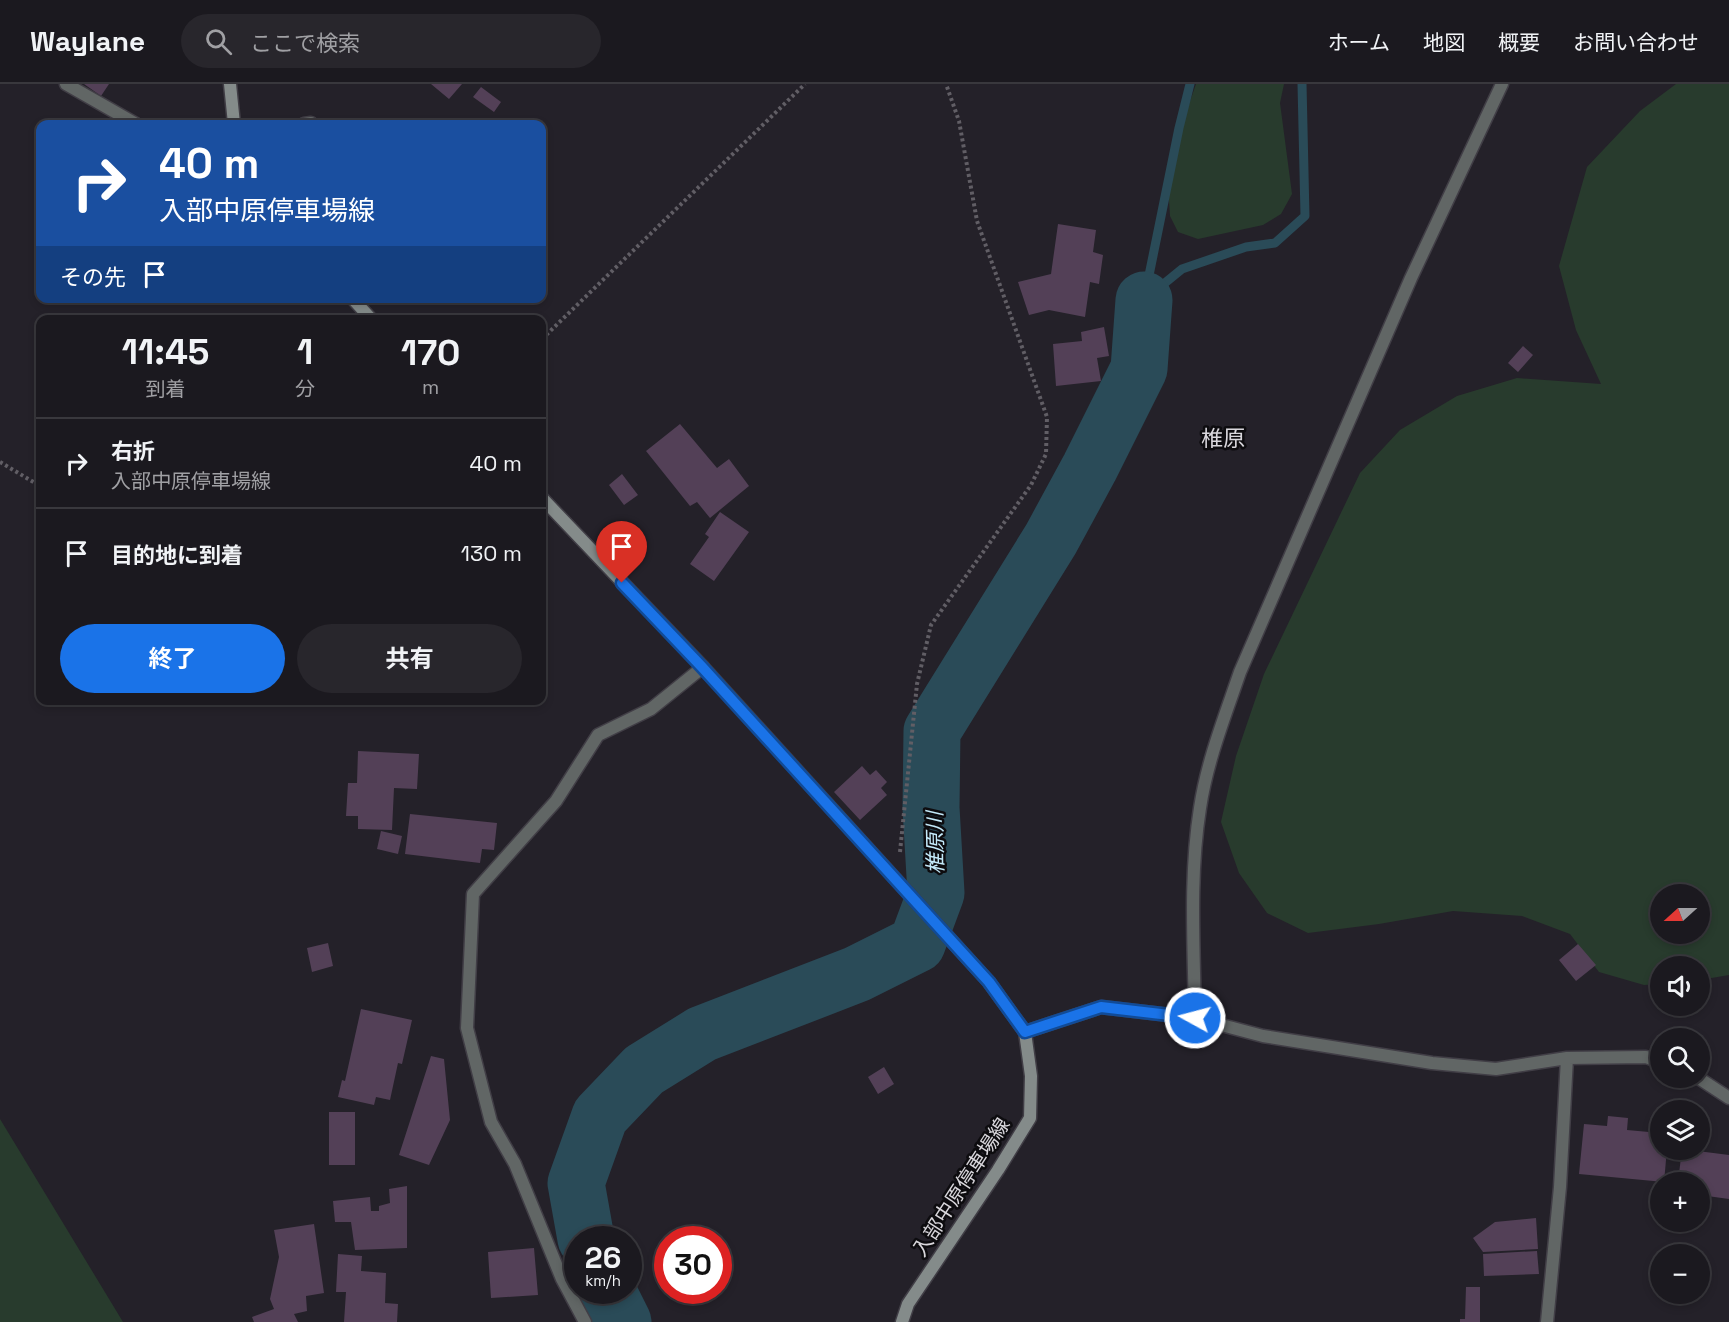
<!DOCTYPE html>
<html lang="ja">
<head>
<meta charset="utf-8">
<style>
	:root { --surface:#1b191f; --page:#28262c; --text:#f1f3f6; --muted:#a0a0a4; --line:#39383d; --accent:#1a73e8 }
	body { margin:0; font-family:"Space Grotesk","Noto Sans JP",sans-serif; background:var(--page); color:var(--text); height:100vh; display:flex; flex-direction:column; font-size:22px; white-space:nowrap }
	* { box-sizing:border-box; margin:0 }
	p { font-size:20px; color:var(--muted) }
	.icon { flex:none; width:33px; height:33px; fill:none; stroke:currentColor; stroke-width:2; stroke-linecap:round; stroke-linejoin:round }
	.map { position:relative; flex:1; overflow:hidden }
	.panel { position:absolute; left:36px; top:231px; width:510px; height:390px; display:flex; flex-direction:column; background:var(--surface); border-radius:12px; box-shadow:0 3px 9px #0003,0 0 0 2px var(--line) }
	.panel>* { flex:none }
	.banner { position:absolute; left:36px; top:36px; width:510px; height:183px; border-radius:12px; box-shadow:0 3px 9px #0003,0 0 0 2px var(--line); background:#1a4fa0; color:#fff; overflow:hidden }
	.needle { width:39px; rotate:249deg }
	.tools { position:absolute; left:1650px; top:800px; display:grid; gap:12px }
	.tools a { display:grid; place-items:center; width:60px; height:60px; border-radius:50%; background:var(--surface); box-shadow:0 3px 9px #0003,0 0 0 2px var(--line); font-size:30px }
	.speed { position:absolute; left:564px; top:1142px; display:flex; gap:12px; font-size:30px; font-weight:700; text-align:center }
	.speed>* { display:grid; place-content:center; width:78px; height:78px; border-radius:50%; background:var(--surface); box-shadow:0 3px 9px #0003,0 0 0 2px var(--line); line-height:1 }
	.speed small { font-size:15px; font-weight:400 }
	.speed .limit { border:9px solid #d22; background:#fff; color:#111 }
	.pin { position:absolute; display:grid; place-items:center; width:51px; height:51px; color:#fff; margin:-62px -26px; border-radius:50% 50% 50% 0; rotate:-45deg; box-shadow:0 0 6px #0007 }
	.pin .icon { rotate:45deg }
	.me { position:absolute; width:66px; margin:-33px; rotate:277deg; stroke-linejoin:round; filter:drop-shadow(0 0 4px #0008) }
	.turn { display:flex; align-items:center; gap:21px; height:126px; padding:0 24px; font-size:27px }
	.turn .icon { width:78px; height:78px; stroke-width:2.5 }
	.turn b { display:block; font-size:42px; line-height:51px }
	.then { display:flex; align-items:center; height:57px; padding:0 24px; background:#0003; gap:12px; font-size:22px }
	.eta { display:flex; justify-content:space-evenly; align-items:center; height:102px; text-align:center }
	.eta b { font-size:36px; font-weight:700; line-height:42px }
	.button { display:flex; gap:12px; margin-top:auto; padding:12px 24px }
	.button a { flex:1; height:69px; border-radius:36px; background:var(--accent); color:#fff; font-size:24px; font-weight:700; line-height:69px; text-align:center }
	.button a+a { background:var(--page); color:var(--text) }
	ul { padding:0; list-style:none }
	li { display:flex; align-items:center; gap:18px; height:90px; padding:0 24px; border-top:2px solid var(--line) }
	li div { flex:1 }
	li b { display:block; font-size:22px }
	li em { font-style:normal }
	header { display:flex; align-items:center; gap:36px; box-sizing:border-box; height:84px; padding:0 30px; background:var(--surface); border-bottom:2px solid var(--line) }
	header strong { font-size:28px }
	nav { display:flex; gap:33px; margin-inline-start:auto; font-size:21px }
	.search { width:420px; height:54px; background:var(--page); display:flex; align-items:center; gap:15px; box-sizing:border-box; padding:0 21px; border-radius:33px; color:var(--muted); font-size:22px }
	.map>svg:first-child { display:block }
	.green { fill:#283b2d; fill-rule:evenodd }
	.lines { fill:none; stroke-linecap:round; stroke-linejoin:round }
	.stream { stroke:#2a4b58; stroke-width:9 }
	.river { stroke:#2a4b58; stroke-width:57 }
	.building { fill:#534057 }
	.lane-casing { stroke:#413e46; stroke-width:15 }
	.street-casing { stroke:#413e46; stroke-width:15 }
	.secondary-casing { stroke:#413e46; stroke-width:15 }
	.path { stroke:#615e65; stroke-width:4; stroke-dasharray:3 3; stroke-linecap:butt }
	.lane { stroke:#616665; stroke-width:12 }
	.street { stroke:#616665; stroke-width:12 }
	.secondary { stroke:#848b8a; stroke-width:12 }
	.route-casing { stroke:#114b97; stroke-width:15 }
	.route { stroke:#1a73e8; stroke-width:10 }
	.labels { text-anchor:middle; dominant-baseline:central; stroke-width:5; stroke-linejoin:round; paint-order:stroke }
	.street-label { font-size:20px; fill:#d9d7dc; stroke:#0d0c0f }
	.water-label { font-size:21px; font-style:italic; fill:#c4eafa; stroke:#0d0c0f }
	.quarter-label { font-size:22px; fill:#d9d7dc; stroke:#0d0c0f }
</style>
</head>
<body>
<header>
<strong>Waylane</strong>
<div class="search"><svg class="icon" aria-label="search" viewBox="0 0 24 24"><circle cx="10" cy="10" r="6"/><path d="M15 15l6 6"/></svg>ここで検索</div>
<nav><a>ホーム</a><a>地図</a><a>概要</a><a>お問い合わせ</a></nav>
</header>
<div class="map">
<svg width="1729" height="1238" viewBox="0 0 1729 1238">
	<rect width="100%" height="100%" fill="#242129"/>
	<path class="green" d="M1196 0H1284L1280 19 1292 110 1281 130 1263 141 1198 155 1178 148 1170 132 1167 84Z
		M1676 0H1729V891L1700 896V882H1660V900L1644 901 1599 888 1570 850 1522 832 1453 827 1379 840 1308 849 1267 829 1239 789 1221 738 1236 672 1264 590 1360 389 1400 346 1457 312 1517 294 1601 300 1576 246 1559 182 1587 83 1640 27ZM1660 810H1700V849H1660Z
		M0 1035 123 1238H0Z"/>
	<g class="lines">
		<path class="stream" d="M1144 216 1182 185 1246 163 1275 159 1305 132 1302 0
			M1144 216 1179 44 1190 0"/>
		<path class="river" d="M586 1155 576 1099 600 1032 644 986 702 950 857 890 917 860 936 809 931 724 932 647 1051 455 1090 383 1139 285 1144 216
			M607 1206 623 1238"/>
	</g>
	<path class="building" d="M84 0H109L101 12Z
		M431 0H462L449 15Z
		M481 3 501 18 494 28 473 13Z
		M1058 140 1096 146 1093 168 1103 171 1099 200 1090 198 1085 233 1049 226 1029 231 1018 198 1051 190Z
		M1104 243 1109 272 1097 274 1101 297 1056 302 1053 260 1082 257 1081 248Z
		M1523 262 1533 271 1518 288 1508 279Z
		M680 340 717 384 729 375 749 402 710 434 697 418 690 422 646 367Z
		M622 390 638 411 624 421 609 401Z
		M720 428 749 448 714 497 690 480 709 453 705 450Z
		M358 667 419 670 417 705 394 704 392 746 358 745V732H346L348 699H357Z
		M862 682 870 691 876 686 887 698 881 704 887 711 860 736 834 708Z
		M410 730 497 739 494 766 482 765 480 779 405 770Z
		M381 747 402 752 398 770 377 765Z
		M328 859 333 882 312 888 307 864Z
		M1578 860 1596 881 1576 897 1559 876Z
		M361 925 412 936 402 980 398 979 390 1016 376 1013 374 1021 338 1013 342 996 345 997Z
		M431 972 444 975 450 1036 429 1081 399 1071Z
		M884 983 894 1000 878 1010 868 993Z
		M329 1028H355V1081H329Z
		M1608 1032 1628 1034 1627 1046 1660 1049V1065H1667L1664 1098 1579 1090 1584 1040 1607 1042Z
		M1682 1065 1729 1071V1115L1700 1111V1098H1678Z
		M407 1102V1164L355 1166 351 1138H335L333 1117 370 1113 371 1127H379V1122L390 1119 389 1105Z
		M1536 1134 1538 1165 1483 1168 1473 1154 1495 1138Z
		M314 1140 324 1209 306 1212 307 1227 294 1230 298 1238H254L252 1233 274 1225 270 1215 279 1173 274 1146Z
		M534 1164 538 1211 491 1214 488 1168Z
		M1537 1167 1539 1190 1484 1192 1483 1170Z
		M338 1170 362 1172 361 1187 386 1189 385 1219 398 1220 397 1238H344L346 1208H336Z
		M1466 1203H1480V1238H1460V1235H1465Z"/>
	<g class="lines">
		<defs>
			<path id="lane" d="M304 40 311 39"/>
			<path id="street" d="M66 0 136 40
				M1195 934C1194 864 1189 793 1200 724 1207 677 1225 632 1240 588L1411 194 1502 0
				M1025 948 1101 923 1195 934 1263 952 1432 979 1496 985 1567 974 1646 973 1660 978
				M1697 993 1729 1014
				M585 1238 562 1195 515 1080 491 1038 467 944 473 810 556 717 598 651 651 625 703 583
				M1547 1238 1560 1103 1567 974"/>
			<path id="secondary" d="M230 0 234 40
				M352 214 372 236
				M542 414 703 583 989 898 1025 948 1031 992 1030 1034 998 1086 908 1220 902 1238"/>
		</defs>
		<use href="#lane" class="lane-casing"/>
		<use href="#street" class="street-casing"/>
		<use href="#secondary" class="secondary-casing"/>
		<path class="path" d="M542 255 805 0
			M0 378 40 402
			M900 768 917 600 931 541 1031 401 1046 370 1047 333 977 137 959 37 946 0"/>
		<use href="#lane" class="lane"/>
		<use href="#street" class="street"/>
		<use href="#secondary" class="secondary"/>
	</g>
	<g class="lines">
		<defs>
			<path id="route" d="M622 499 702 583 989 898 1025 948 1101 923 1195 934"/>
		</defs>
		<use href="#route" class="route-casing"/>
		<use href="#route" class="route"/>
	</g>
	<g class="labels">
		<g class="street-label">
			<text transform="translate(961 1103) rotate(-57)">入部中原停車場線</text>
		</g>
		<g class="water-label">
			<text transform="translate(935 759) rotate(-91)">椎原川</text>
		</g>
		<g class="quarter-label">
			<text x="1223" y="354">椎原</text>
		</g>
	</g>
</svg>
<div class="tools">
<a><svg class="needle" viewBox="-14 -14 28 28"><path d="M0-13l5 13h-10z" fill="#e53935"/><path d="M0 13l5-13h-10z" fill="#a0a0a4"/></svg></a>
<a><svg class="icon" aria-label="sound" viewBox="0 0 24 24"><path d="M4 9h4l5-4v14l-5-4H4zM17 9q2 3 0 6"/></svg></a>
<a><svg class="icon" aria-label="search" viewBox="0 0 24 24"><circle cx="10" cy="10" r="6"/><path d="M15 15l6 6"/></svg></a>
<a><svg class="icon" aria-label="layers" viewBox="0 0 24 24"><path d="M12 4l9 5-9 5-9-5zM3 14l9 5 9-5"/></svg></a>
<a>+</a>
<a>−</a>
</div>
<div class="speed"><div>26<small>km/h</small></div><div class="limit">30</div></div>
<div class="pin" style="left:622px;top:499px;background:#d93025"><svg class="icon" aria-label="arrive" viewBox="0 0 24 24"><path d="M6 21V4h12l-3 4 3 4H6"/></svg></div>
<svg class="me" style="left:1195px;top:934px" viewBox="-20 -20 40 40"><circle r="17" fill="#1a73e8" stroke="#fff" stroke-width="3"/><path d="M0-11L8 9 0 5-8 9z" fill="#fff"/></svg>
<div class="banner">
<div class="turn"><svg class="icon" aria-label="right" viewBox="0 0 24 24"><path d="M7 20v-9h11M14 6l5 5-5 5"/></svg><div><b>40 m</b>入部中原停車場線</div></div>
<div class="then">その先<svg class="icon" aria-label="arrive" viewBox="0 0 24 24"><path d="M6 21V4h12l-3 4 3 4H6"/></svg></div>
</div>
<section class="panel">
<div class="eta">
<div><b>11:45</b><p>到着</p></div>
<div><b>1</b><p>分</p></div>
<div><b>170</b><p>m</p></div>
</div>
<ul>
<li><svg class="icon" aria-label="right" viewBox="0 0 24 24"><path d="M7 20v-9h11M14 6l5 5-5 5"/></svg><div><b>右折</b><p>入部中原停車場線</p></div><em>40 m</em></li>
<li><svg class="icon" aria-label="arrive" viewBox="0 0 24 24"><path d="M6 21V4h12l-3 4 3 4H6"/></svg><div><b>目的地に到着</b></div><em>130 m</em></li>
</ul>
<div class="button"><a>終了</a><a>共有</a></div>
</section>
</div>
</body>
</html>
